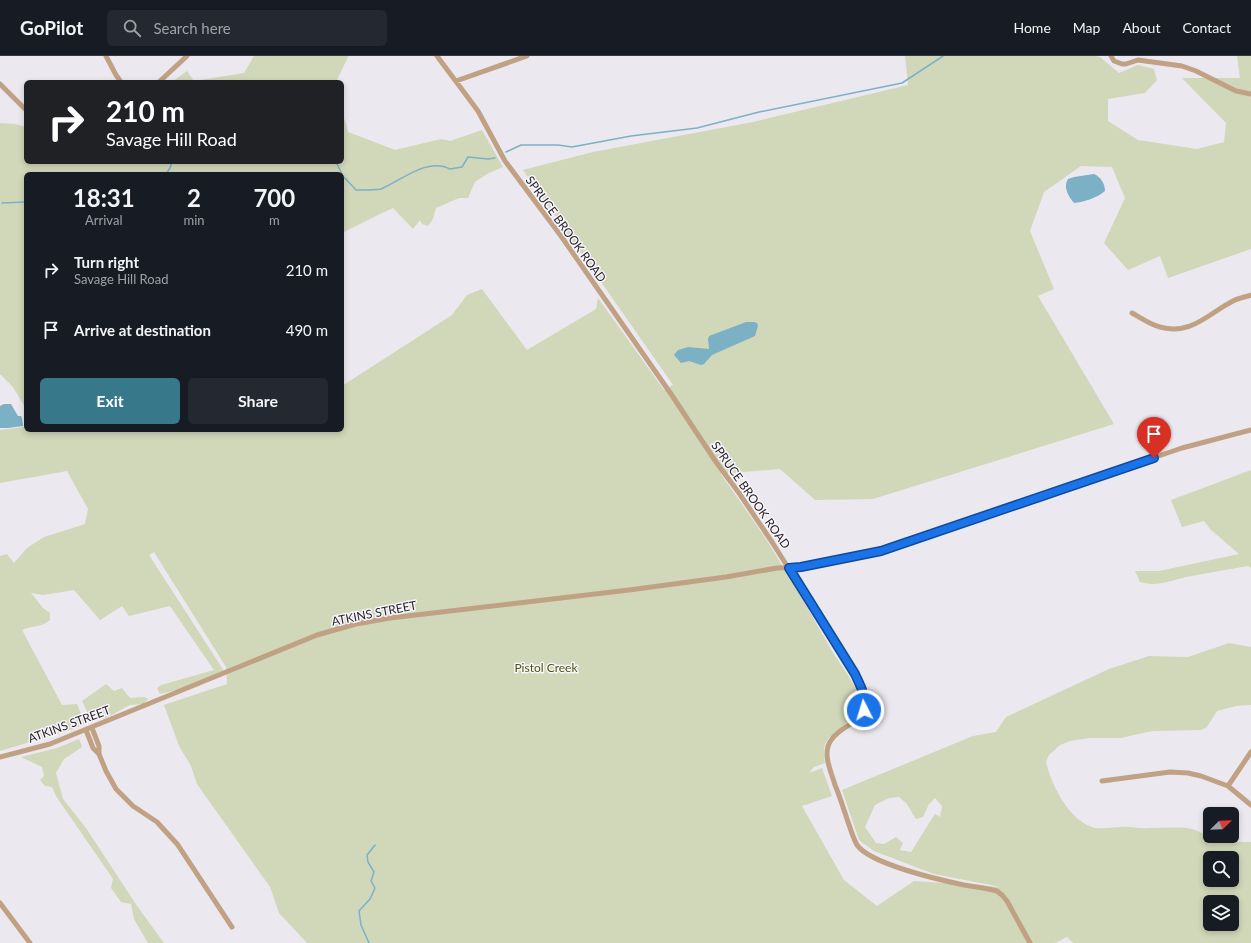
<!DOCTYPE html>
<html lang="en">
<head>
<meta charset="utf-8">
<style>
	:root { --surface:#171b24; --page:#242831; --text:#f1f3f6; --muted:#9ea1a6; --line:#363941; --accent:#37788b }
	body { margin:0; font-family:Lato,sans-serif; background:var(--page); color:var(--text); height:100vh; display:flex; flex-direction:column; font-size:15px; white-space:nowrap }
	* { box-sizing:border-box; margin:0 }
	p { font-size:13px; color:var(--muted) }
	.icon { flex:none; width:22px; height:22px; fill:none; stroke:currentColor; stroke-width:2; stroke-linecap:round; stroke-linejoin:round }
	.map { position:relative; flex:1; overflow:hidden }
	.panel { position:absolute; left:24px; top:116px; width:320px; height:260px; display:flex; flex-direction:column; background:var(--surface); border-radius:6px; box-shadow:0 2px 6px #0003 }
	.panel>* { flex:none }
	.banner { position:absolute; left:24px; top:24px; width:320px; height:84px; border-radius:6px; box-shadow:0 2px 6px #0003; background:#202124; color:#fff; overflow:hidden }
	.needle { width:26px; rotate:67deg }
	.controls { position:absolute; left:1203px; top:751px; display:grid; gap:8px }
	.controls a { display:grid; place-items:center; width:36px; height:36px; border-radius:6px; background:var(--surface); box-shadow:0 2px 6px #0003; font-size:20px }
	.pin { position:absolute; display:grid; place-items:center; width:34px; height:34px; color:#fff; margin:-41px -17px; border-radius:50% 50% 50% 0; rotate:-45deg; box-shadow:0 0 4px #0007 }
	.pin .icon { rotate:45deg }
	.me { position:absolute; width:44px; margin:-22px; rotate:355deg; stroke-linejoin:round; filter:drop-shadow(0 0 3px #0008) }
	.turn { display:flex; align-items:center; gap:14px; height:84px; padding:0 16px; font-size:18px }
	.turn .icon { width:52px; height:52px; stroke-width:2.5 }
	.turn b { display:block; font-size:28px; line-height:34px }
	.eta { display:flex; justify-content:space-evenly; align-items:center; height:68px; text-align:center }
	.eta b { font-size:24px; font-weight:700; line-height:28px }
	.primary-button { display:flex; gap:8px; margin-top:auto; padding:8px 16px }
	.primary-button a { flex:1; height:46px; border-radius:6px; background:var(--accent); color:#fff; font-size:16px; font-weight:700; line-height:46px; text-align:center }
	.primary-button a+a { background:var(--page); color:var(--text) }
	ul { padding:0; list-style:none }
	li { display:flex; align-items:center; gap:12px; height:60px; padding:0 16px }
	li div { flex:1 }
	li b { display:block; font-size:15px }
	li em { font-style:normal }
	header { display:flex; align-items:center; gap:24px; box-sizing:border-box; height:56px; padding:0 20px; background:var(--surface); border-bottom:1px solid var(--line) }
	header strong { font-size:19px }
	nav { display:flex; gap:22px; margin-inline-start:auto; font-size:14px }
	.search { width:280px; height:36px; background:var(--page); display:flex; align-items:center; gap:10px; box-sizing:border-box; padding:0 14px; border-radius:6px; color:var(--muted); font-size:15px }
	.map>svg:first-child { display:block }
	.green { fill:#d1d7b9; fill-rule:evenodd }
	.water { fill:#7cb1c5 }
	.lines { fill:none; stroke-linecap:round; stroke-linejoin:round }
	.stream { stroke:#7cb1c5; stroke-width:1.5 }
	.minor { stroke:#c0a183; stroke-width:5 }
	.route-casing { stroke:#114b97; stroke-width:10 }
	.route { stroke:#1a73e8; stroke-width:7 }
	.labels { text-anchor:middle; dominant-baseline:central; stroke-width:3; stroke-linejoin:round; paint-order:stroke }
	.street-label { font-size:12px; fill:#262427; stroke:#f9f5fc }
	.park-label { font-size:12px; fill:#4c560e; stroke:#f9f5fc }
</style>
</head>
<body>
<header>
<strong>GoPilot</strong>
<div class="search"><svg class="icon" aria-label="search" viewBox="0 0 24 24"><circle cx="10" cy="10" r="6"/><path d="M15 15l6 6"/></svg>Search here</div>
<nav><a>Home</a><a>Map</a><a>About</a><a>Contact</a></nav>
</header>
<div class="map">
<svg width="1251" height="887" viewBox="0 0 1251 887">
	<rect width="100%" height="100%" fill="#ece8ef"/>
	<path class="green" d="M254 0H349L348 1 336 26H172L187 15 194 25 244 17Z
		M905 0H1096L1100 1 1119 17 1138 9 1154 13 1157 24 1145 37 1108 43V65L1138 84 1197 93 1224 86 1226 67 1182 22H1240L1237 0H1251V193L1168 222 1160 200 1128 214 1104 187 1125 142 1112 111 1081 110 1044 136 1030 175 1054 233 1038 240 1114 368 873 443 815 444 780 413 721 418C739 445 760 472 777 501 796 532 814 564 832 595 840 609 858 630 860 645 863 663 830 673 825 689 823 694 824 701 825 707L814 711 809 717 822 712 832 740 802 750 844 824 877 850 914 825 1001 831 934 818 874 795 859 784 842 734 973 680 996 676 1006 661 1109 613 1149 600 1188 601 1229 587 1251 591V649L1236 650 1217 655 1207 671 1201 674 1152 675 1121 682H1089L1070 685 1060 689 1049 699 1046 706C1051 728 1069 764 1092 771 1101 774 1111 771 1120 771 1130 770 1140 773 1150 772 1162 772 1174 771 1187 772 1198 773 1205 780 1215 783 1226 787 1239 786 1251 786V887H1073L1067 881 1055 887H307L279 857 270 831 197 728 191 710 179 690 164 649 227 628 226 611 154 496 149 499 224 615 181 633 160 638 157 632 161 629 214 614 170 550 129 560 122 550 100 564 74 534 43 539 31 537 43 552 50 557V564C41 572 32 569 22 574L62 649 77 648 85 668 70 674 0 695V500L7 498 14 507 27 492 44 481 85 468 88 453 67 415 0 427V374L25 371 26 367V374H342V330L452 259 467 239 482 233 527 294 596 253 598 242 664 334 673 329 523 114 593 96 753 66 908 29ZM899 741 906 747 916 763 923 761 929 748 935 742 942 750 940 761 935 758 911 796 900 794 903 787 896 781 884 788 876 787 865 771 875 749 889 742ZM1210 802H1232V824H1210ZM1210 846H1232V868H1210Z
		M342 58 346 67 348 76 395 94 441 83 450 85 482 74 503 111 487 118 475 126 468 142H459L436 152 433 163 428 170 422 168 420 164 413 173 393 152 378 159 342 177V118H26V353L13 331 1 319H0V67L15 68 26 71V106H342Z
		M1251 414V512L1248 510C1227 514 1206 517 1186 521 1170 525 1156 531 1140 526L1135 515H1159L1239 498 1211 474 1204 465 1182 471 1171 444Z
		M106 628 114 635 122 632 130 642 145 641 148 643 143 648 130 649 106 662 95 664 90 661 82 645Z
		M79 683 82 691 64 703 56 717 63 743 86 772 137 850 164 887H148L134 863 131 848 121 846 111 832 113 823 56 740 52 731 45 730 40 724 44 720 42 711 21 701 57 692Z"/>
	<path class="water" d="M1094 118C1101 121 1105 128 1105 135 1097 142 1084 146 1074 147 1068 140 1063 131 1068 123L1074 121Z
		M746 266H754L757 267 758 270 755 280 712 299 704 308 701 309 689 305 681 307 674 299 678 294 688 291 709 293 708 283 709 280Z
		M4 348H11L18 360H21L22 362 23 370 8 372H0V350Z"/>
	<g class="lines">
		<path class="stream" d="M506 96 521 89H558L572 91 631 80 697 72 759 56 902 27 943 0
			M336 106 342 118
			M166 118 170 112 172 106
			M342 119 356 134C362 134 377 134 381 133 402 124 428 101 450 113L462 111 468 101 488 103 495 102
			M2 147 26 146
			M369 887 361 869 359 855 370 843 375 832 371 825 374 816 368 806 367 799 375 789"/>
		<path class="minor" d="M106 0 116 19 121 26
			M437 0 478 55 505 105 561 180 671 338 716 406 739 437 772 486 855 618C861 630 871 647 860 660 857 664 853 667 849 669 843 673 836 677 832 683 821 696 831 715 835 729 840 741 844 754 848 766 851 774 853 782 857 789 870 808 940 824 964 829 975 831 986 832 997 835L1002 839 1007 845 1030 887
			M1111 0 1114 5 1122 8H1126L1138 4 1182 10 1196 15 1236 35 1251 38
			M456 25 527 0
			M159 26 187 0
			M0 28 26 54
			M1132 257C1141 262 1151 269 1160 271 1191 280 1209 257 1233 245 1239 242 1245 241 1251 239
			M92 672 99 690V698L106 715 116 733 133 750 157 766 178 789 232 871
			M86 674 93 692 99 698
			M0 701 50 688 317 579 356 568 390 562 629 534 726 521 777 512 801 511 881 495 1182 392 1251 374
			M1102 725 1170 716 1188 717 1201 720 1228 730 1251 749
			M1228 730 1251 696
			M0 847 30 887"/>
	</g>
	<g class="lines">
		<defs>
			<path id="route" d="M864 654C867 641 860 629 855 618L789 512 801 511 881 495 1154 402"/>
		</defs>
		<use href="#route" class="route-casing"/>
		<use href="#route" class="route"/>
	</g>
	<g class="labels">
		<g class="street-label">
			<text transform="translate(566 173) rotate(54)">SPRUCE BROOK ROAD</text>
			<text transform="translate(751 439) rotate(55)">SPRUCE BROOK ROAD</text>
			<text transform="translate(374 557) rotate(-11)">ATKINS STREET</text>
			<text transform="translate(69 668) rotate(-20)">ATKINS STREET</text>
		</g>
		<g class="park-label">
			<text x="546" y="611">Pistol Creek</text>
		</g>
	</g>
</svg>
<div class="controls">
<a><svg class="needle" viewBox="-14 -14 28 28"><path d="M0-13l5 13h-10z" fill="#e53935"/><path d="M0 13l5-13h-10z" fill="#9ea1a6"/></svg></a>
<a><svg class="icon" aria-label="search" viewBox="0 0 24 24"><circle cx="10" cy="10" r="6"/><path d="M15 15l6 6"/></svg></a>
<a><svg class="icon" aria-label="layers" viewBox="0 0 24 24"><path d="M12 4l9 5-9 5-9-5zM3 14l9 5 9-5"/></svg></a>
</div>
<div class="pin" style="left:1154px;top:402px;background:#d93025"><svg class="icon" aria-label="arrive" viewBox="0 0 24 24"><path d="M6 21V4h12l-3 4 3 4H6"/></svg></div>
<svg class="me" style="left:864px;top:654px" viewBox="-20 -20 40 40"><circle r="17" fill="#1a73e8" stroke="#fff" stroke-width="3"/><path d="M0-11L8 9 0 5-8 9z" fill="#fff"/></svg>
<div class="banner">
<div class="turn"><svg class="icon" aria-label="right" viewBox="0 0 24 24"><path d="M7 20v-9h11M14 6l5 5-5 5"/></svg><div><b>210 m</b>Savage Hill Road</div></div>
</div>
<section class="panel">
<div class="eta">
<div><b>18:31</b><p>Arrival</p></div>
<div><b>2</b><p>min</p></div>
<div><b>700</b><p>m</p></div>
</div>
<ul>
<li><svg class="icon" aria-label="right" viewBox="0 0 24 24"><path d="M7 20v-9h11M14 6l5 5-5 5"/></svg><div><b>Turn right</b><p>Savage Hill Road</p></div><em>210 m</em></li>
<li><svg class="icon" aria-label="arrive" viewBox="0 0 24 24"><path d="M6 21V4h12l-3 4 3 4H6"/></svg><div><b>Arrive at destination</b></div><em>490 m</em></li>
</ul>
<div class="primary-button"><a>Exit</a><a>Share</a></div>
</section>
</div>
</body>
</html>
